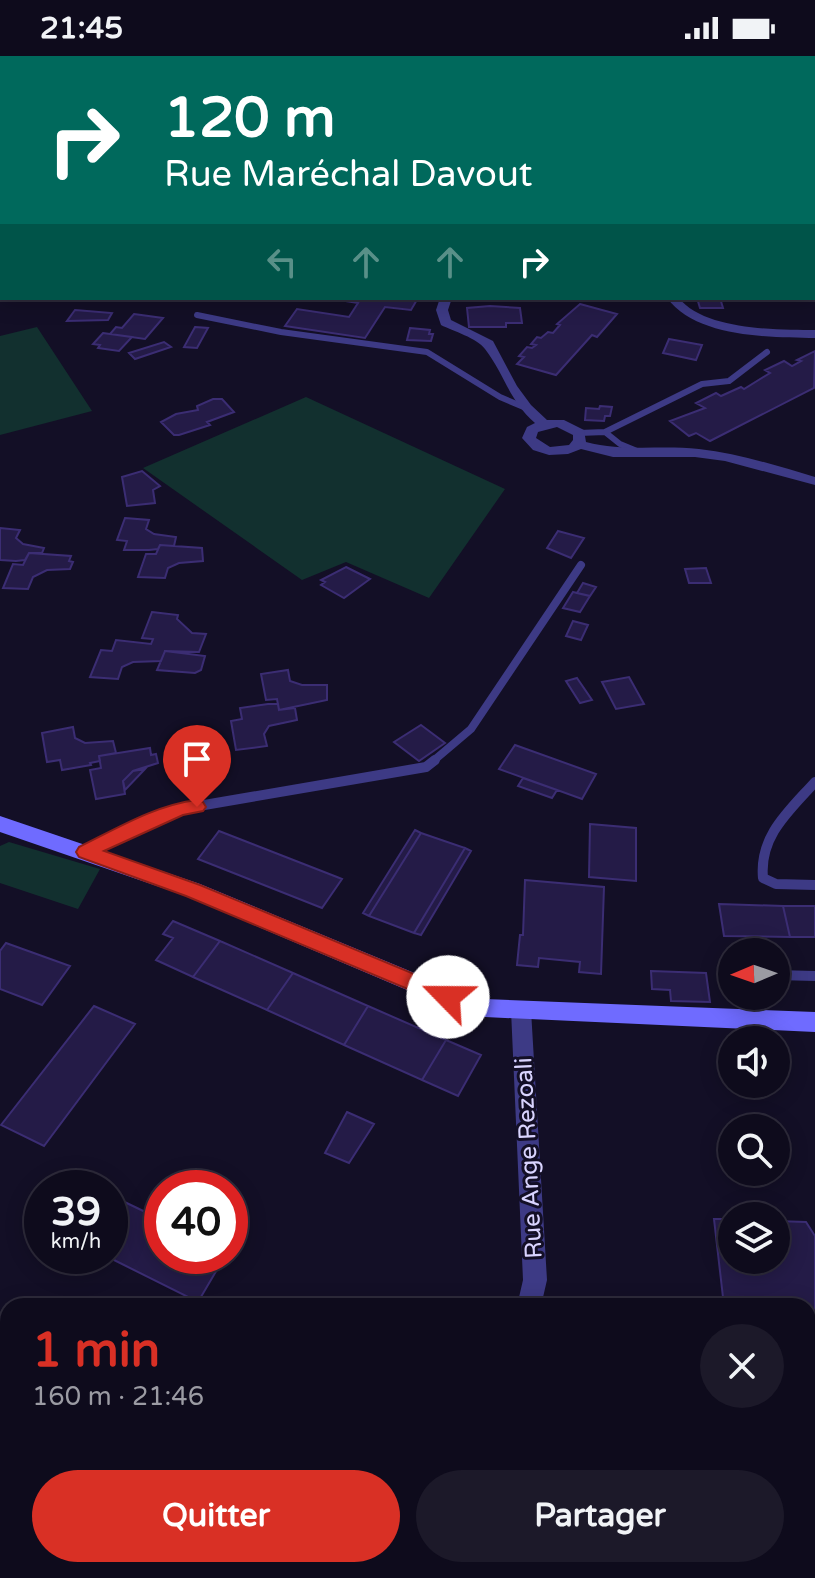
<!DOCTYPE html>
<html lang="fr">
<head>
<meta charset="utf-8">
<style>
	:root { --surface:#0e0b1c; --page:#1c1929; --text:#f1f3f6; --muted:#9b9ba3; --line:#2e2b3b; --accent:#d93025 }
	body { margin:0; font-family:"Varela Round",sans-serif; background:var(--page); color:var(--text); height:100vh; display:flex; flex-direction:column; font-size:30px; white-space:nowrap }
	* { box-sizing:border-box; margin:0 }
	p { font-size:26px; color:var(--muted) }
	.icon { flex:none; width:44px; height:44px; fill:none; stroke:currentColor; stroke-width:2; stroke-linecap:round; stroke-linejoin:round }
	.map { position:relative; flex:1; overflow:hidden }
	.sheet { position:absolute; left:0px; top:1242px; width:816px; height:280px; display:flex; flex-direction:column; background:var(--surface); border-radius:24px 24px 0 0; box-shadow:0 4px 20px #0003,0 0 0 2px var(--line) }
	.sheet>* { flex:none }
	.top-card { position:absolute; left:0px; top:0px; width:816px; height:244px; box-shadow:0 4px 20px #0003,0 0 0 2px var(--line); background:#00695c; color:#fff; overflow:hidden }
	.needle { width:52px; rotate:268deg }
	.buttons { position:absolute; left:718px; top:882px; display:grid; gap:16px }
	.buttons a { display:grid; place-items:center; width:72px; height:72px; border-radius:50%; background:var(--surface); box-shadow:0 4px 20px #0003,0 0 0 2px var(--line); font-size:40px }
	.speed { position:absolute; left:24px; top:1114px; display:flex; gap:16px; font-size:40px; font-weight:700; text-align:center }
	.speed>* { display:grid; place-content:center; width:104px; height:104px; border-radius:50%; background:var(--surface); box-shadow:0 4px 20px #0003,0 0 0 2px var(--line); line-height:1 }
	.speed small { font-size:20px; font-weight:400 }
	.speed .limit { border:12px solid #d22; background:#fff; color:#111 }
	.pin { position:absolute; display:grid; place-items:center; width:68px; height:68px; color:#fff; margin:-82px -34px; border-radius:50% 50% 50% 0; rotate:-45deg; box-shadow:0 0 8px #0007 }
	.pin .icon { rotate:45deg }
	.me { position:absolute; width:88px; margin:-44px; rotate:293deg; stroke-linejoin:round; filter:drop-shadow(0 0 6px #0008) }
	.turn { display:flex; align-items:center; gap:28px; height:168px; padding:0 32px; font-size:36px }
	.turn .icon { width:104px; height:104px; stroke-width:2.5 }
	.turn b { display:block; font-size:56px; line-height:68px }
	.lanes { display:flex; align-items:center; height:76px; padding:0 32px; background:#0003; justify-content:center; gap:40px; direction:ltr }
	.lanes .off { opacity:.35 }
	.round { display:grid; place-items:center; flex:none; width:84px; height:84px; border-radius:42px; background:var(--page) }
	.head { display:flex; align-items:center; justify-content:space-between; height:136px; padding:0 32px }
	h1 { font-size:48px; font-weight:700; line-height:60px; color:var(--accent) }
	.primary-button { display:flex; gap:16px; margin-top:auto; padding:16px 32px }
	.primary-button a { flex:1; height:92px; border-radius:48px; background:var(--accent); color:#fff; font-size:32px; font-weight:700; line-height:92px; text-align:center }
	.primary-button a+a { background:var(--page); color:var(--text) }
	.status { display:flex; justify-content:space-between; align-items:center; height:56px; padding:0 40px; background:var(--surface); direction:ltr }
	.status svg { height:22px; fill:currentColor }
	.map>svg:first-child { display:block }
	.green { fill:#12302f }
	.building { fill:#241b47; stroke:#3b2d73; stroke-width:2 }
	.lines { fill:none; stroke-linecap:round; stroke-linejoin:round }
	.lane-far2 { stroke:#3d3a85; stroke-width:6 }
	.lane-far1 { stroke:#3d3a85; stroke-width:8 }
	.lane { stroke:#3d3a85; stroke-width:10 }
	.street { fill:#3d3a85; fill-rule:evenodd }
	.secondary { fill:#6f6bff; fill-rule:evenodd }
	.route { fill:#d93025; stroke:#8d1f18; stroke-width:2 }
	.labels { text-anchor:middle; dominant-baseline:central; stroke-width:6; stroke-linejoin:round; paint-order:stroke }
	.near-street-label { font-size:24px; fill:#d9d4ff; stroke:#130f26 }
</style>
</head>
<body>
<div class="status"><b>21:45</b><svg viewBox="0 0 49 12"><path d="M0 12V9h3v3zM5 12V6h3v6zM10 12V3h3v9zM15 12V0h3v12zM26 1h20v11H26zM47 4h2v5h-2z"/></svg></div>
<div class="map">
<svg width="815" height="1522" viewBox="0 0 815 1522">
	<rect width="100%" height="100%" fill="#130f26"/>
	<path class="green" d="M37 271 92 355 0 379V280Z
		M306 341 505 433 429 542 346 506 302 524 143 412Z
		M9 786 100 813 78 853 0 827V790Z
		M815 1389V1522H601L599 1514H808V1395Z
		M250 1514H525L528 1522H251Z"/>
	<path class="building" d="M327 242H418L411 254 385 251 365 282 285 270 297 253 349 261 358 247Z
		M697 242H720L723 252H700Z
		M580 248 617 258 597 281 592 279 556 319 517 308 524 301 519 300 527 291 532 292 536 289 531 288 537 281 541 282 548 276 553 277 560 269 557 268Z
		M490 250 520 252 522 267H506V271H469L467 252Z
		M75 254 112 257 108 264 67 265Z
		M134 258 163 262 145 283 110 278 116 271 122 272Z
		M195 271 208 272 197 292 184 291Z
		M410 272 430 274 429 278H433L431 285 407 284Z
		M103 277 110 278 132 281 119 295 98 292 100 289 93 288Z
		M669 283 702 289 696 304 663 297Z
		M164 286 171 291 135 303 129 297Z
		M815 295 814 332 710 385 696 377 689 380 670 365 705 352 696 347 716 337 721 340 741 331 744 333 770 317 765 314 784 305 792 310 801 305 797 304Z
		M213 343H222L234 356 207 366 210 369 179 379H174L161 366 176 358 198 354 197 350Z
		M600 350 612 351 610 360H605L604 365 585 364 586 352 599 353Z
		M142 415 160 430 153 434 155 447 127 450 122 421Z
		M125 462 149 464 146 473 154 478 176 481 174 490 160 489 158 493 149 494H124L127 485 117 484Z
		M0 472 20 474 16 482 23 488 44 492 42 497H29L25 504 16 505 0 504Z
		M558 475 584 482 571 502 547 492Z
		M160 489 202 492 203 505 179 507 168 512 165 522 138 521 146 498H156Z
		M29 497 71 500 69 505 73 506 70 513 47 514 33 521 28 533 3 532 13 508 23 509Z
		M346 511 370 523 344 542 321 529 325 526 321 524Z
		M706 512 711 527H689L685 513Z
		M583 527 596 531 590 540 577 537Z
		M573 536 590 540 580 556 563 552Z
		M152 556 178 559 177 563 192 577 206 578 199 596 165 595 161 605 133 606 122 611 118 623 90 621 101 594 112 595 116 584 151 588 153 583 142 582Z
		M573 565 588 569 581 584 566 580Z
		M165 595 205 600 201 614 195 617 157 614Z
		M288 614 290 625 302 629H327V644L279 654 277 643 266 644 261 618Z
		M629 621 644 648 616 653 602 626Z
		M577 622 592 644 580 647 566 625Z
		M268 648H278L279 654 295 652 297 664 269 670 264 678 267 690 236 694 231 665 242 663 240 652Z
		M421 669 445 687 419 705 394 686Z
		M73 671 75 682 85 687 113 685 116 697 99 700 100 705 90 707 91 709 62 714 60 704 47 706 42 677Z
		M515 689 596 718 582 743 499 713Z
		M150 692 151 699 156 698 158 707 133 715 123 725 125 738 96 743 90 714 101 712 99 700Z
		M145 713 125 734 123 725 133 715Z
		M523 722 557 734 552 742 518 730Z
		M590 768 636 772V825L589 821Z
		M415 774 421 777 369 860 363 857Z
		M219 775 337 821 342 823 322 852 198 803Z
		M421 777 465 792 414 877 369 860Z
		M465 792 471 795 421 879 414 877Z
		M525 824 604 831 601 918 579 916 580 906 539 902 538 911 517 909 520 879H523Z
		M719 848 783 850 790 881 724 880Z
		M783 850H815V881H790Z
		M173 865 220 885 193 921 156 904 173 882 163 878Z
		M220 885 293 917 267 954 193 921Z
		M6 887 70 910 42 949 0 933V895Z
		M651 915 706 917 710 946 671 945 670 934 652 933Z
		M293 917 368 950 344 989 267 954Z
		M94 950 135 968 44 1090 1 1069Z
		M368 950 446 984 422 1024 344 989Z
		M446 984 481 999 458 1040 422 1024Z
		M347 1056 374 1068 349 1107 325 1097Z
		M110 1139 162 1164V1200H225L198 1246 106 1200H110Z
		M714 1163H732V1204H776V1165L806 1166 815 1180V1306H808V1250H724Z
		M0 1346 8 1360V1469L0 1475Z
		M102 1514H167L161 1522H111Z"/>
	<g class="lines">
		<path class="lane-far2" d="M197 259 281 276 427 296 500 341 526 352
			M605 376 702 328 729 325 767 296
			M579 377 605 376 620 388 637 395"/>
		<path class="lane-far1" d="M432 706 471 673 581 509"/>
		<path class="lane" d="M815 726C789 755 759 780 763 822L776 828 815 829
			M86 796 181 753 426 711 435 704
			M776 919 815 920"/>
		<path class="street" d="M298 0H311L312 2H299Z
			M717 0H725L726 2H718Z
			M814 6H815V12H814Z
			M440 242H452L448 254 451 264 493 285 517 330 531 349 547 364H564L584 374 586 386C624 396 660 389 699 393 738 397 777 410 815 421V429L725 405 695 401H613L581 393 568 398 549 399 533 394 522 382 527 371 535 367C508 343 505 319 485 293 477 282 453 275 441 269L436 254ZM557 371 573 379V384L569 389 550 391 536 382 538 376Z
			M667 242H679C704 274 777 274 815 274V282C769 281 697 282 667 242Z
			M521 945 528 948 531 954 547 1224 541 1250H517L523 1224 511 954 514 948Z
			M538 1514H566L569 1522H541Z"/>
		<path class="secondary" d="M814 122H815V128H814Z
			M0 129H2V135H0Z
			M0 760 200 828 453 933 485 943 815 956V976L485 961 440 948 186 840 0 776Z"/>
	</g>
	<path class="route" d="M197 744 203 746 206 751 203 755 183 759 104 795 200 829 455 935 458 941 455 947 448 950 441 947 186 840 79 801 76 796 79 791C116 773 155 749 197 744Z"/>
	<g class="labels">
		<g class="near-street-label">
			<text transform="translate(529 1102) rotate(-93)">Rue Ange Rezoali</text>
		</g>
	</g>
</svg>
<div class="buttons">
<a><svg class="needle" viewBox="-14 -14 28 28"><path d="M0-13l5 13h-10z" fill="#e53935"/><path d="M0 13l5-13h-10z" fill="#9b9ba3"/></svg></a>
<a><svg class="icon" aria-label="sound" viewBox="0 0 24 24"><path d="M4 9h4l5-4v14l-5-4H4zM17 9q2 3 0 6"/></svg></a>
<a><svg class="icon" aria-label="search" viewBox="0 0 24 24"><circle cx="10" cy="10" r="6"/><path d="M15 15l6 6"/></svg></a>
<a><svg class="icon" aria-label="layers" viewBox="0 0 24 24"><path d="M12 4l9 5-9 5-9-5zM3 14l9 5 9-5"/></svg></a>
</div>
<div class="speed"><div>39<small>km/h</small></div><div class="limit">40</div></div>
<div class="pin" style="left:197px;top:751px;background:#d93025"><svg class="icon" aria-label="arrive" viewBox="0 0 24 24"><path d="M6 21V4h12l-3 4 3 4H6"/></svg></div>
<svg class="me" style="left:448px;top:941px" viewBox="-20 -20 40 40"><circle r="19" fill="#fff"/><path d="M0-13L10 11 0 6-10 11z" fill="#d93025"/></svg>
<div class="top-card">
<div class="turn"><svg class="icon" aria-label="right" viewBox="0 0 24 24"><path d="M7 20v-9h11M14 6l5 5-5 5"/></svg><div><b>120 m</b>Rue Maréchal Davout</div></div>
<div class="lanes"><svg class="icon off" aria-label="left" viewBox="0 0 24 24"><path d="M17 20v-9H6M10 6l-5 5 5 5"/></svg><svg class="icon off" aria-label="ahead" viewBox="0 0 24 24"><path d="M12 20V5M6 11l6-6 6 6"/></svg><svg class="icon off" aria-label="ahead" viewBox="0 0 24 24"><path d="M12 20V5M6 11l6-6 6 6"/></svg><svg class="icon" aria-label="right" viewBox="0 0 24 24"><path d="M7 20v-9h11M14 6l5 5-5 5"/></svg></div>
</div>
<section class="sheet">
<div class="head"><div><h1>1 min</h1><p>160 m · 21:46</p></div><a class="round"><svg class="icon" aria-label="close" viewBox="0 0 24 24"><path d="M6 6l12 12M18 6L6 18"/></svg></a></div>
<div class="primary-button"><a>Quitter</a><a>Partager</a></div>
</section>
</div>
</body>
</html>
